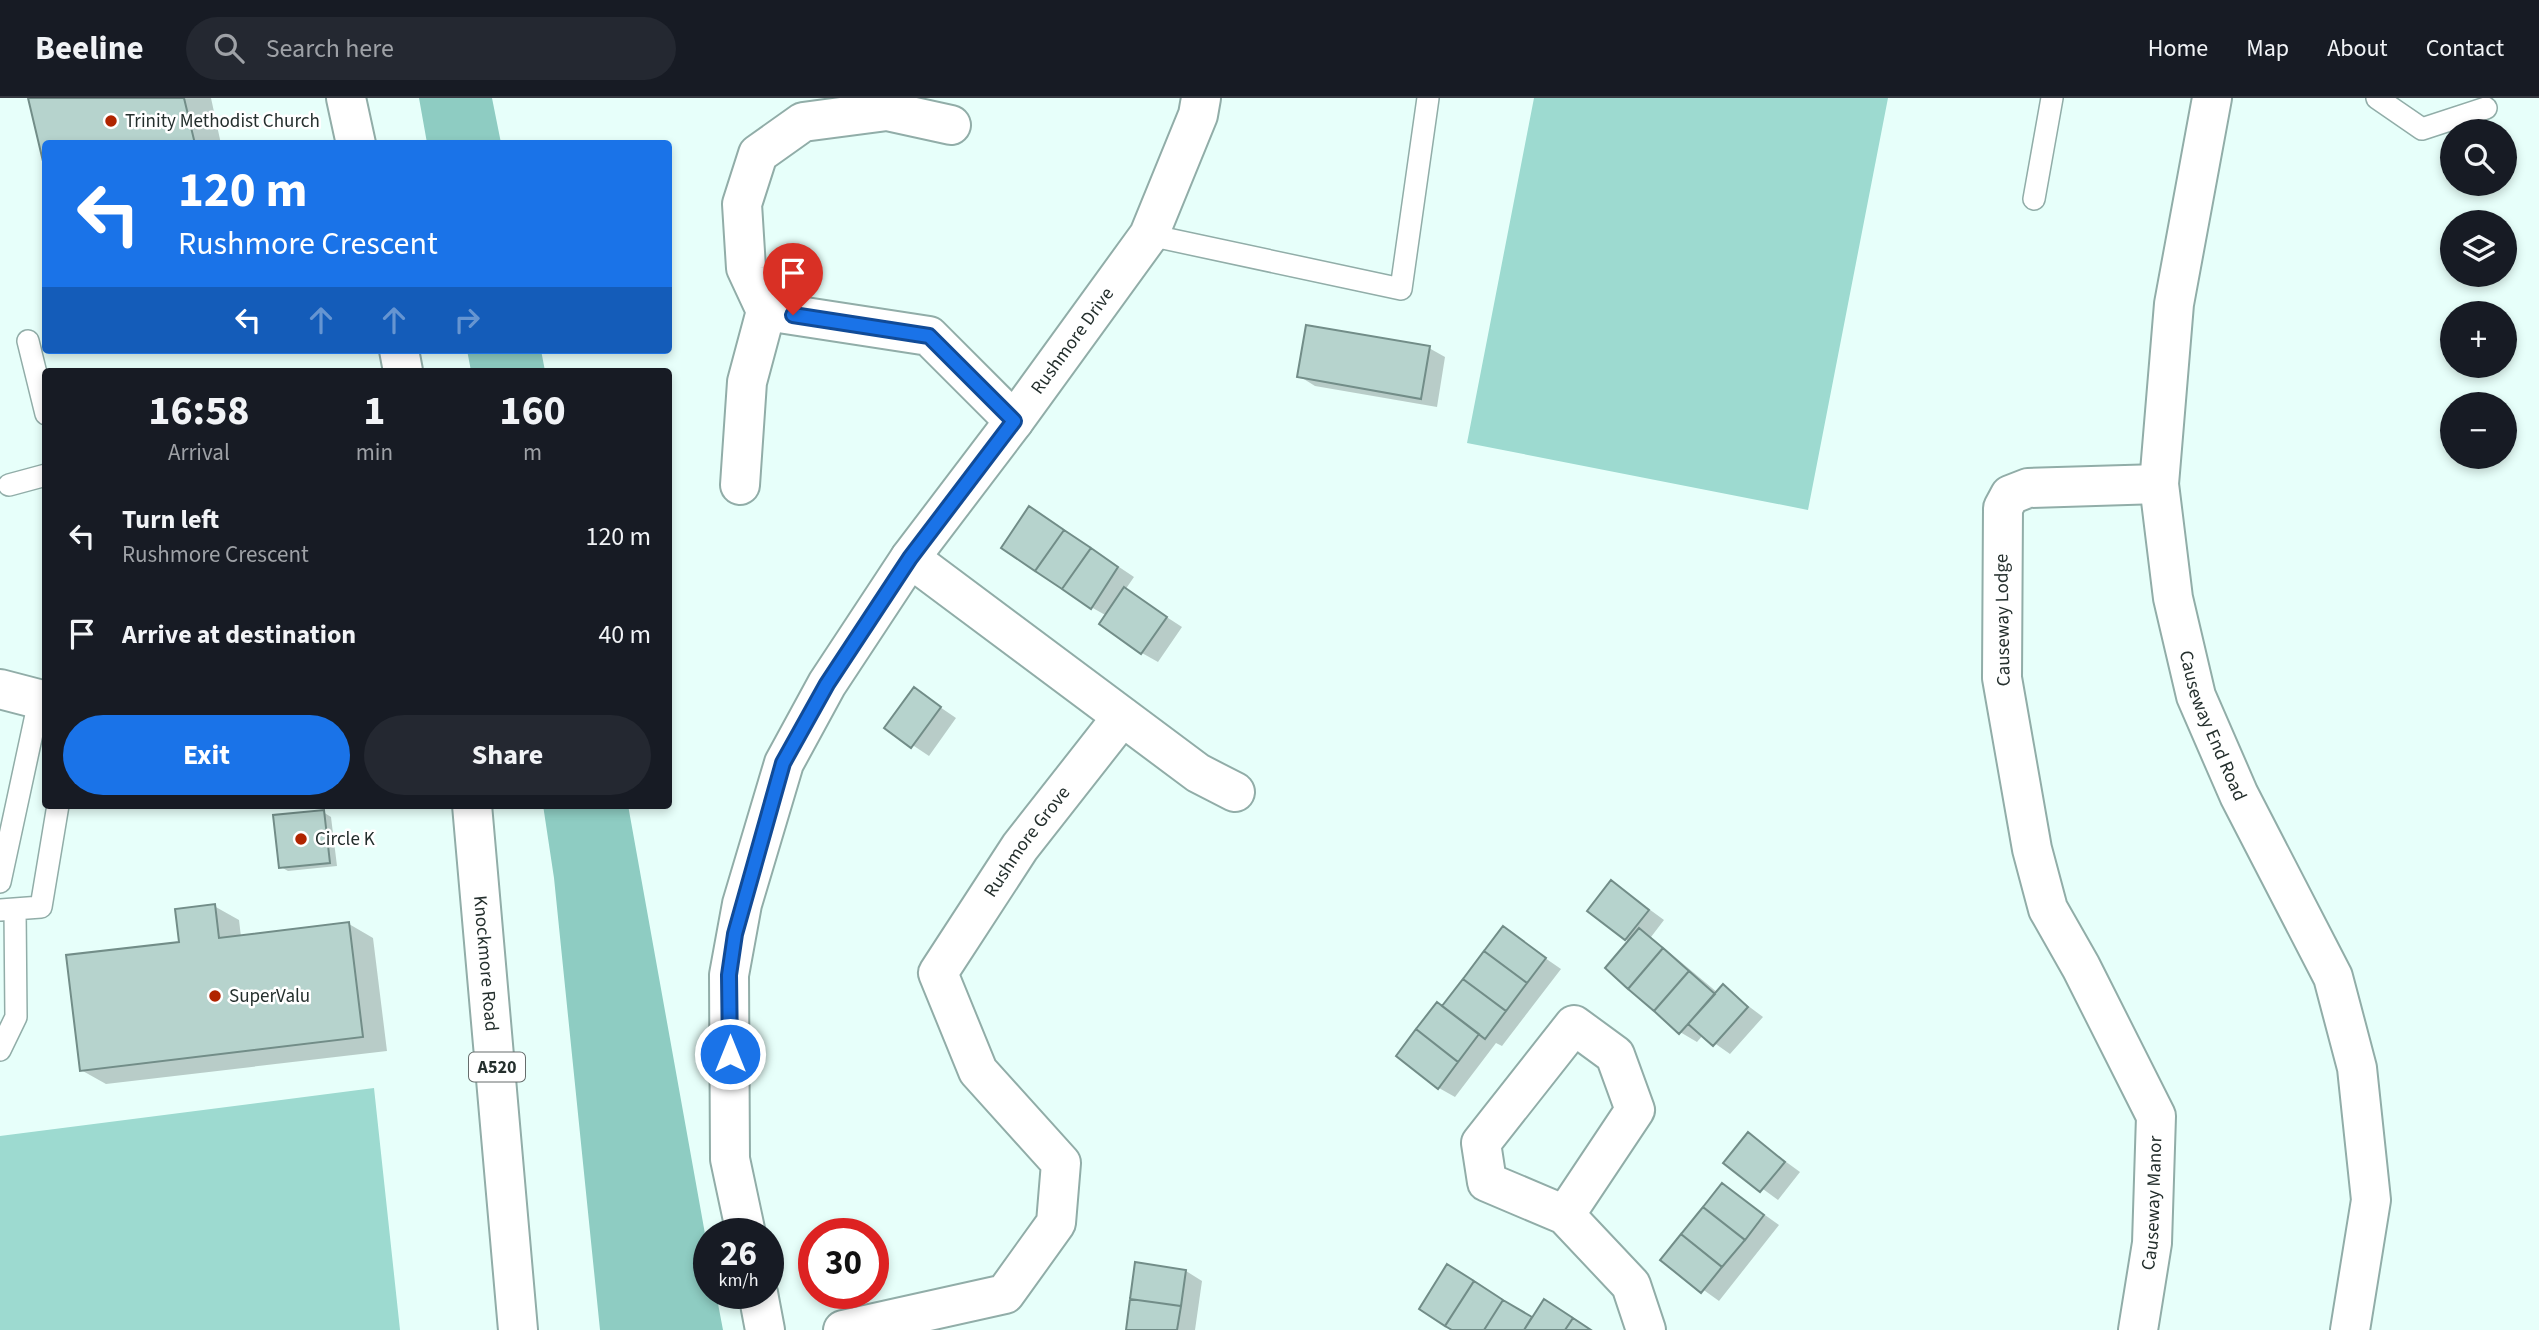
<!DOCTYPE html>
<html lang="en">
<head>
<meta charset="utf-8">
<style>
	:root { --surface:#171b24; --page:#242831; --text:#f1f3f6; --muted:#9ea1a6; --line:#363941; --accent:#1a73e8 }
	body { margin:0; font-family:"Source Sans 3",sans-serif; background:var(--page); color:var(--text); height:100vh; display:flex; flex-direction:column; font-size:26px; white-space:nowrap }
	* { box-sizing:border-box; margin:0 }
	p { font-size:23px; color:var(--muted) }
	.icon { flex:none; width:38px; height:38px; fill:none; stroke:currentColor; stroke-width:2; stroke-linecap:round; stroke-linejoin:round }
	.map { position:relative; flex:1; overflow:hidden }
	.details { position:absolute; left:42px; top:270px; width:630px; height:441px; display:flex; flex-direction:column; background:var(--surface); border-radius:7px; box-shadow:0 4px 10px #0003 }
	.details>* { flex:none }
	.banner { position:absolute; left:42px; top:42px; width:630px; height:214px; border-radius:7px; box-shadow:0 4px 10px #0003; background:#1a73e8; color:#fff; overflow:hidden }
	.controls { position:absolute; left:2440px; top:21px; display:grid; gap:14px }
	.controls a { display:grid; place-items:center; width:77px; height:77px; border-radius:50%; background:var(--surface); box-shadow:0 4px 10px #0003; font-size:35px }
	.speed { position:absolute; left:693px; top:1120px; display:flex; gap:14px; font-size:35px; font-weight:700; text-align:center }
	.speed>* { display:grid; place-content:center; width:91px; height:91px; border-radius:50%; background:var(--surface); box-shadow:0 4px 10px #0003; line-height:1 }
	.speed small { font-size:18px; font-weight:400 }
	.speed .limit { border:10px solid #d22; background:#fff; color:#111 }
	.pin { position:absolute; display:grid; place-items:center; width:60px; height:60px; color:#fff; margin:-72px -30px; border-radius:50% 50% 50% 0; rotate:-45deg; box-shadow:0 0 7px #0007 }
	.pin .icon { rotate:45deg }
	.me { position:absolute; width:77px; margin:-38px; rotate:0deg; stroke-linejoin:round; filter:drop-shadow(0 0 5px #0008) }
	.turn { display:flex; align-items:center; gap:24px; height:147px; padding:0 21px; font-size:32px }
	.turn .icon { width:91px; height:91px; stroke-width:2.5 }
	.turn b { display:block; font-size:49px; line-height:60px }
	.lanes { display:flex; align-items:center; height:66px; padding:0 21px; background:#0003; justify-content:center; gap:35px; direction:ltr }
	.lanes .off { opacity:.35 }
	.eta { display:flex; justify-content:space-evenly; align-items:center; height:119px; text-align:center }
	.eta b { font-size:42px; font-weight:700; line-height:49px }
	.button { display:flex; gap:14px; margin-top:auto; padding:14px 21px }
	.button a { flex:1; height:80px; border-radius:42px; background:var(--accent); color:#fff; font-size:28px; font-weight:700; line-height:80px; text-align:center }
	.button a+a { background:var(--page); color:var(--text) }
	ul { padding:0; list-style:none }
	li { display:flex; align-items:center; gap:21px; height:98px; padding:0 21px }
	li div { flex:1 }
	li b { display:block; font-size:26px }
	li em { font-style:normal }
	header { display:flex; align-items:center; gap:42px; box-sizing:border-box; height:98px; padding:0 35px; background:var(--surface); border-bottom:2px solid var(--line) }
	header strong { font-size:33px }
	nav { display:flex; gap:38px; margin-inline-start:auto; font-size:24px }
	.search { width:490px; height:63px; background:var(--page); display:flex; align-items:center; gap:18px; box-sizing:border-box; padding:0 24px; border-radius:38px; color:var(--muted); font-size:26px }
	.map>svg:first-child { display:block }
	.green { fill:#9ddad0 }
	.forest { fill:#8eccc2 }
	.shadow { fill:#0003 }
	.building { fill:#b6d3cd; stroke:#728d88; stroke-width:2 }
	.lines { fill:none; stroke-linecap:round; stroke-linejoin:round }
	.lane-casing { stroke:#91ada8; stroke-width:24 }
	.street-casing { stroke:#91ada8; stroke-width:42 }
	.primary-casing { stroke:#91ada8; stroke-width:42 }
	.lane { stroke:#fff; stroke-width:21 }
	.street { stroke:#fff; stroke-width:38 }
	.primary { stroke:#fff; stroke-width:38 }
	.route-casing { stroke:#114b97; stroke-width:18 }
	.route { stroke:#1a73e8; stroke-width:12 }
	.poi-dot { fill:#b02400; stroke:#fff; stroke-width:2.5 }
	.labels { text-anchor:middle; dominant-baseline:central; stroke-width:5; stroke-linejoin:round; paint-order:stroke }
	.shield { fill:#fff; stroke:#666d6c; stroke-width:2 }
	.shield-label { font-size:18px; font-weight:bold; fill:#242f2d }
	.poi-label { font-size:19px; fill:#242f2d; stroke:#fff; text-anchor:start }
	.street-label { font-size:19px; fill:#242f2d; stroke:#fff }
</style>
</head>
<body>
<header>
<strong>Beeline</strong>
<div class="search"><svg class="icon" aria-label="search" viewBox="0 0 24 24"><circle cx="10" cy="10" r="6"/><path d="M15 15l6 6"/></svg>Search here</div>
<nav><a>Home</a><a>Map</a><a>About</a><a>Contact</a></nav>
</header>
<div class="map">
<svg width="2539" height="1232" viewBox="0 0 2539 1232">
	<rect width="100%" height="100%" fill="#e7fffa"/>
	<path class="green" d="M1534 0H1888L1808 412 1467 345Z
		M374 990 400 1232H0V1038Z"/>
	<path class="forest" d="M419 0H492L501 45H427Z
		M467 252H541L545 273H471Z
		M543 707H628L709 1158V1195H716L723 1232H600L554 780Z"/>
	<path class="shadow" d="M30 0H211L221 46H46Z
		M1429 250 1445 259 1437 309 1315 288 1299 278Z
		M1046 420 1134 479 1125 492 1182 529 1158 564 1142 555 1107 518 1091 509Z
		M915 592 956 620 929 658 887 630Z
		M323 714 331 719 337 768 288 773 281 769Z
		M1612 784 1664 822 1651 839 1718 895 1723 889 1763 919 1730 956 1703 937 1697 944 1680 934 1626 841Z
		M214 808 239 822 241 839 349 826 373 840 387 953 106 986 81 972 180 845Z
		M1503 831 1561 871 1502 948 1496 945 1455 999 1439 990Z
		M1748 1036 1800 1074 1778 1102 1726 1064Z
		M1723 1087 1779 1127 1719 1203 1662 1162Z
		M1186 1173 1202 1183 1195 1232H1127Z"/>
	<path class="building" d="M28 0H184L195 46H46V76Z
		M1306 227 1430 248 1421 301 1297 279Z
		M1029 408 1064 432 1035 473 1001 450Z
		M1064 432 1091 450 1062 491 1035 473Z
		M1091 450 1118 469 1091 511 1062 491Z
		M1124 489 1167 519 1141 556 1099 526Z
		M914 589 941 609 911 650 884 630Z
		M324 712 330 765 279 770 273 717Z
		M1611 782 1649 812 1625 842 1587 813Z
		M215 806 219 840 349 824 363 939 80 973 66 857 179 844 175 811Z
		M1503 828 1546 860 1527 885 1484 853Z
		M1639 830 1663 850 1628 891 1605 870Z
		M1663 850 1689 873 1654 913 1628 891Z
		M1484 853 1527 885 1506 913 1463 881Z
		M1689 873 1715 896 1679 936 1654 913Z
		M1463 881 1506 913 1485 941 1442 908Z
		M1723 886 1748 909 1713 948 1688 926Z
		M1437 904 1479 936 1458 964 1416 931Z
		M1416 931 1458 964 1438 991 1396 958Z
		M1748 1034 1785 1064 1760 1094 1723 1065Z
		M1722 1085 1764 1117 1745 1142 1703 1109Z
		M1703 1109 1745 1142 1722 1169 1681 1136Z
		M1681 1136 1722 1169 1701 1195 1660 1162Z
		M1135 1164 1186 1172 1181 1208 1130 1201Z
		M1447 1166 1474 1183 1445 1228 1419 1211Z
		M1474 1183 1503 1202 1484 1232H1452L1445 1228Z
		M1130 1201 1181 1208 1177 1232H1126Z
		M1544 1201 1573 1220 1565 1232H1524Z
		M1503 1202 1532 1219 1524 1232H1484Z
		M1573 1220 1591 1232H1565Z"/>
	<g class="lines">
		<defs>
			<path id="lane" d="M2377 0 2422 31 2486 10
				M2034 101 2052 0
				M1149 137 1401 191 1428 0
				M28 243 46 316
				M9 387 46 377
				M0 784 39 603
				M0 812 41 809 58 707
				M0 952 16 919 15 811"/>
			<g id="street">
				<path id="s1" d="M2212 0 2174 206 2159 386 2173 500 2196 598 2239 697 2333 879 2357 970 2371 1102 2350 1232"/>
				<path d="M766 213 929 238 1014 323"/>
				<path d="M740 387 747 284 766 213 746 170 742 106 758 56 803 24 887 13 951 27"/>
				<path d="M910 460 1198 675 1235 694"/>
				<path d="M0 591 46 603"/>
				<path d="M1565 1117 1635 1012 1615 957 1574 927 1481 1045 1487 1084 1565 1117 1631 1187 1646 1232"/>
				<path id="s2" d="M746 1136 730 1061 729 877 742 806 784 665 827 586 910 460 1014 323 1149 137 1198 17 1201 0"/>
				<path d="M758 1195 765 1232"/>
				<path id="s3" d="M843 1232 1005 1196 1056 1125 1061 1065 978 973 938 875 1020 749 1122 619"/>
				<path id="s4" d="M2138 1232 2152 1145 2156 1018 2081 869 2048 811 2032 751 2002 580 2003 410 2010 397 2028 390 2159 386"/>
			</g>
			<g id="primary">
				<path d="M346 0 356 46"/>
				<path d="M399 252 403 273"/>
				<path id="s5" d="M472 707 518 1232"/>
			</g>
		</defs>
		<use href="#lane" class="lane-casing"/>
		<use href="#street" class="street-casing"/>
		<use href="#primary" class="primary-casing"/>
		<use href="#lane" class="lane"/>
		<use href="#street" class="street"/>
		<use href="#primary" class="primary"/>
	</g>
	<g class="lines">
		<defs>
			<path id="route" d="M730 956 729 877 735 836 783 665 827 586 910 460 1014 323 929 238 793 217"/>
		</defs>
		<use href="#route" class="route-casing"/>
		<use href="#route" class="route"/>
	</g>
	<g class="poi-dot">
		<circle cx="111" cy="23" r="7"/>
		<circle cx="301" cy="741" r="7"/>
		<circle cx="215" cy="898" r="7"/>
	</g>
	<g class="labels">
		<rect class="shield" x="469" y="954.5" width="56" height="29" rx="5"/>
		<g class="shield-label">
			<text x="497" y="969">A520</text>
		</g>
		<g class="poi-label">
			<text x="125" y="23">Trinity Methodist Church</text>
			<text x="315" y="741">Circle K</text>
			<text x="229" y="898">SuperValu</text>
		</g>
		<g class="street-label">
			<text stroke="none"><textPath href="#s2" startOffset="992">Rushmore Drive</textPath></text>
			<text transform="translate(2003 522) rotate(-91)">Causeway Lodge</text>
			<text stroke="none"><textPath href="#s1" startOffset="639">Causeway End Road</textPath></text>
			<text stroke="none"><textPath href="#s3" startOffset="702">Rushmore Grove</textPath></text>
			<text stroke="none"><textPath href="#s5" startOffset="159">Knockmore Road</textPath></text>
			<text stroke="none"><textPath href="#s4" startOffset="128">Causeway Manor</textPath></text>
		</g>
	</g>
</svg>
<div class="controls">
<a><svg class="icon" aria-label="search" viewBox="0 0 24 24"><circle cx="10" cy="10" r="6"/><path d="M15 15l6 6"/></svg></a>
<a><svg class="icon" aria-label="layers" viewBox="0 0 24 24"><path d="M12 4l9 5-9 5-9-5zM3 14l9 5 9-5"/></svg></a>
<a>+</a>
<a>−</a>
</div>
<div class="speed"><div>26<small>km/h</small></div><div class="limit">30</div></div>
<div class="pin" style="left:793px;top:217px;background:#d93025"><svg class="icon" aria-label="arrive" viewBox="0 0 24 24"><path d="M6 21V4h12l-3 4 3 4H6"/></svg></div>
<svg class="me" style="left:730px;top:956px" viewBox="-20 -20 40 40"><circle r="17" fill="#1a73e8" stroke="#fff" stroke-width="3"/><path d="M0-11L8 9 0 5-8 9z" fill="#fff"/></svg>
<div class="banner">
<div class="turn"><svg class="icon" aria-label="left" viewBox="0 0 24 24"><path d="M17 20v-9H6M10 6l-5 5 5 5"/></svg><div><b>120 m</b>Rushmore Crescent</div></div>
<div class="lanes"><svg class="icon" aria-label="left" viewBox="0 0 24 24"><path d="M17 20v-9H6M10 6l-5 5 5 5"/></svg><svg class="icon off" aria-label="ahead" viewBox="0 0 24 24"><path d="M12 20V5M6 11l6-6 6 6"/></svg><svg class="icon off" aria-label="ahead" viewBox="0 0 24 24"><path d="M12 20V5M6 11l6-6 6 6"/></svg><svg class="icon off" aria-label="right" viewBox="0 0 24 24"><path d="M7 20v-9h11M14 6l5 5-5 5"/></svg></div>
</div>
<section class="details">
<div class="eta">
<div><b>16:58</b><p>Arrival</p></div>
<div><b>1</b><p>min</p></div>
<div><b>160</b><p>m</p></div>
</div>
<ul>
<li><svg class="icon" aria-label="left" viewBox="0 0 24 24"><path d="M17 20v-9H6M10 6l-5 5 5 5"/></svg><div><b>Turn left</b><p>Rushmore Crescent</p></div><em>120 m</em></li>
<li><svg class="icon" aria-label="arrive" viewBox="0 0 24 24"><path d="M6 21V4h12l-3 4 3 4H6"/></svg><div><b>Arrive at destination</b></div><em>40 m</em></li>
</ul>
<div class="button"><a>Exit</a><a>Share</a></div>
</section>
</div>
</body>
</html>
